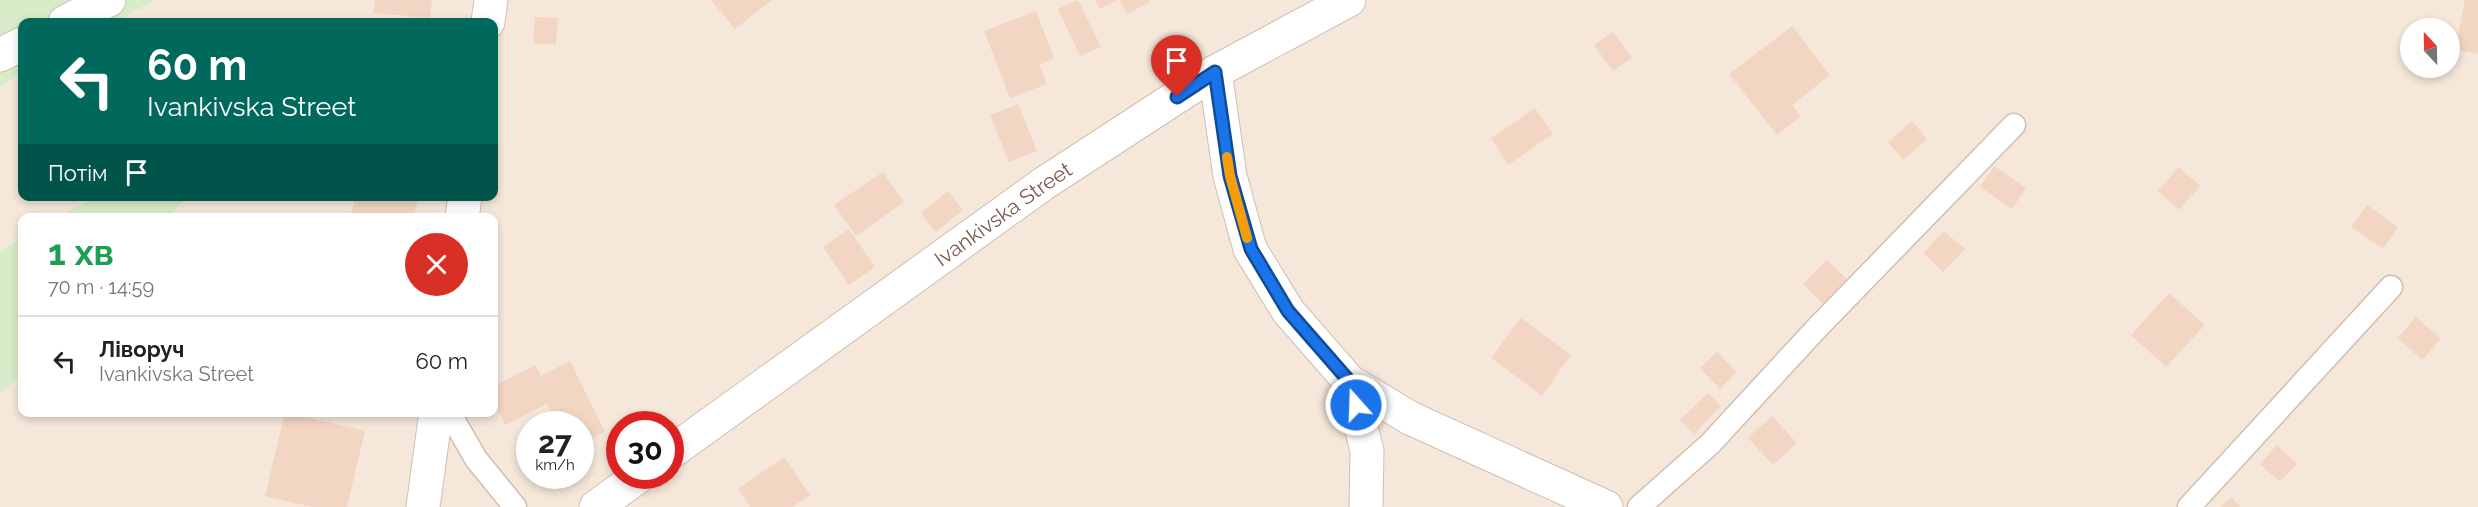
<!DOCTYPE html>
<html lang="uk">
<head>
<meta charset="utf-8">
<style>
	:root { --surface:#fff; --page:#f6f6f6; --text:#222; --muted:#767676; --line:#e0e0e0 }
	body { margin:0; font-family:Raleway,sans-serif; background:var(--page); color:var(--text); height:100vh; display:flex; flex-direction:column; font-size:22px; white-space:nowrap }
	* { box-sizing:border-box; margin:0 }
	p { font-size:20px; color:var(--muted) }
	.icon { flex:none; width:33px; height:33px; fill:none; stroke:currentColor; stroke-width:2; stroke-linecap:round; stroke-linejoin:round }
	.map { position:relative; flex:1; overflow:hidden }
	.details { position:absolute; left:18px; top:213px; width:480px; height:204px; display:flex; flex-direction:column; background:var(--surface); border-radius:12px; box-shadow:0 3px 9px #0003 }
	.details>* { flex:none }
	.banner { position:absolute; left:18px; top:18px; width:480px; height:183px; border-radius:12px; box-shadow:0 3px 9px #0003; background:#00695c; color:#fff; overflow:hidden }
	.needle { width:39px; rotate:338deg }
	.tools { position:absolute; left:2400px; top:18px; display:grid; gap:12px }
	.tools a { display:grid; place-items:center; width:60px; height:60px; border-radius:50%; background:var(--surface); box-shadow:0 3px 9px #0003; font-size:30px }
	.speed { position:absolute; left:516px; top:411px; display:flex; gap:12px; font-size:30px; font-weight:700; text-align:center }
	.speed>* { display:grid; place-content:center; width:78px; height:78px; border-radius:50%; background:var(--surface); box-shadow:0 3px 9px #0003; line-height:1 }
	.speed small { font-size:15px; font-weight:400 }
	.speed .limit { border:9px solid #d22; background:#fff; color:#111 }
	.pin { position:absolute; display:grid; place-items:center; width:51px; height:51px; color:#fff; margin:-62px -26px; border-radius:50% 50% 50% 0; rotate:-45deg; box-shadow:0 0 6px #0007 }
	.pin .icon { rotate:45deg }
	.me { position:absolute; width:66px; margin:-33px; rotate:340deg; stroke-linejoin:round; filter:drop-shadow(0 0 4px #0008) }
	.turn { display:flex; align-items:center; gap:21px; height:126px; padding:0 30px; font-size:27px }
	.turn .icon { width:78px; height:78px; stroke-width:2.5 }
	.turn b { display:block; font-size:42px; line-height:51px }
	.then { display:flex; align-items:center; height:57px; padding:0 30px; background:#0003; gap:12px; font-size:22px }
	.round { display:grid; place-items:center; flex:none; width:63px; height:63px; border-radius:32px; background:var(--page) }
	.head { display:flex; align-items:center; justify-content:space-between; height:102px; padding:0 30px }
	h1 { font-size:36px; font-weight:700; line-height:45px; color:#1e9e55 }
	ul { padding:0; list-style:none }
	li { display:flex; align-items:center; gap:18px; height:90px; padding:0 30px; border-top:2px solid var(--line) }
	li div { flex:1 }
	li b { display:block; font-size:22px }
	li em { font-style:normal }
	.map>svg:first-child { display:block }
	.residential { fill:#f5e8da; fill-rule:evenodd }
	.green { fill:#d8ecc9 }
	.building { fill:#f3d5c3 }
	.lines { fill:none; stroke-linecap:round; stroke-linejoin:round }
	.service-casing { stroke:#d1beb0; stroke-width:25 }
	.minor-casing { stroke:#d1beb0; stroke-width:35 }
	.service { stroke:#fff; stroke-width:22 }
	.minor { stroke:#fff; stroke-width:33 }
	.route-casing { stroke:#114b97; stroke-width:15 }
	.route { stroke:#1a73e8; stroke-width:10 }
	.slow { stroke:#f59e0b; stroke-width:10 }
	.labels { text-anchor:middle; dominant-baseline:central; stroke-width:4.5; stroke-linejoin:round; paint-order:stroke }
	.street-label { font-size:21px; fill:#7a5c4d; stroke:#fffaf3 }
</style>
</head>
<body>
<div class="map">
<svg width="2478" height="507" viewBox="0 0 2478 507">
	<rect width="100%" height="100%" fill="#fdf6ec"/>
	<path class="residential" d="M155 0H2478V507H0V394L22 375V412H494V218L169 217 186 197 494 196V22H114ZM2410 28H2450V68H2410ZM530 424H580V476H530ZM620 424H670V476H620Z
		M22 73V196L95 197 58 217 22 218V236L0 251V86Z"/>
	<path class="green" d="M0 0H155L114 22H22V73L0 86Z
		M95 197 96 196 186 197 169 217H58Z
		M22 236V375L0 394V251Z"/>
	<path class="building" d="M375 0H432L430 18 373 13Z
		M711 0H772L735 29Z
		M1078 0 1101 47 1080 56 1058 9Z
		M1095 0H1117L1100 9Z
		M1120 0H1149L1150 2 1127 14Z
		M2465 0H2478V54L2455 50Z
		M1036 11 1054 58 1039 65 1047 84 1010 98 984 31Z
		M535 17 558 18 556 45 533 43Z
		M1792 26 1830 75 1792 105 1801 116 1777 135 1729 74Z
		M1613 32 1632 58 1613 71 1594 45Z
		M1018 104 1037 151 1009 162 990 115Z
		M1535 108 1553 134 1508 165 1491 138Z
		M1912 121 1927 139 1903 160 1888 142Z
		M1994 166 2026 188 2012 209 1980 187Z
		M2179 167 2200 186 2179 210 2158 191Z
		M883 172 904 202 856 236 834 205Z
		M948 191 963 210 936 232 921 213Z
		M356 196H419L413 218H350Z
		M2367 205 2398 227 2383 249 2351 227Z
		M849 229 875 267 849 285 823 247Z
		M1944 231 1965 249 1943 272 1923 253Z
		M1827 260 1847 279 1823 304 1803 284Z
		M2169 293 2205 325 2166 367 2131 335Z
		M2416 317 2441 339 2422 360 2398 338Z
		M1521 318 1571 355 1542 396 1491 358Z
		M1717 352 1737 372 1720 389 1700 368Z
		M570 361 605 432 580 444V424H557L547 404 505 425 494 401V386L535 365 541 376Z
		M1708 393 1721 406 1694 434 1680 420Z
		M285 412 365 431 347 507H312L265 496Z
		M1772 416 1797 443 1773 465 1748 438Z
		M2277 445 2297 464 2280 482 2260 464Z
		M784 457 810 495 792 507H750L738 489Z
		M2232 497 2240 507H2220Z"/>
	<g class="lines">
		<defs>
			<path id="service" d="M449 412 476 459 515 507
				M1639 507 1710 444 1816 329 2014 125
				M2189 507 2391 287"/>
			<g id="minor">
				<path d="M65 22 109 0"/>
				<path d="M488 22 491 0"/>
				<path d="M0 55 22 44"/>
				<path d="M1215 72 1230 176 1250 249 1288 311 1350 382 1410 418 1606 507"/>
				<path d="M462 218 465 196"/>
				<path d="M1350 382 1367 451 1366 507"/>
				<path id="s1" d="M670 453 1043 184 1215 72 1349 0"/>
				<path d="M423 507 436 412"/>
				<path d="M596 507 639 476"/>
			</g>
		</defs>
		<use href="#service" class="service-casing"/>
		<use href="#minor" class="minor-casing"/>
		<use href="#service" class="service"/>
		<use href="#minor" class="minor"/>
	</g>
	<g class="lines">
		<defs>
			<path id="route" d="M1177 97 1215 72 1230 176 1251 249 1288 311 1350 382 1356 405"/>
		</defs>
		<use href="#route" class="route-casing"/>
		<use href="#route" class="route"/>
		<path class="slow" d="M1227 157 1230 176 1247 238"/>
	</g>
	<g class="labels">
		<g class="street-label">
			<text stroke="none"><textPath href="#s1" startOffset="410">Ivankivska Street</textPath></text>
		</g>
	</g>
</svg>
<div class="tools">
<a><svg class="needle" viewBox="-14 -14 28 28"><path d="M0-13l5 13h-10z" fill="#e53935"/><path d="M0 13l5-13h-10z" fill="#767676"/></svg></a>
</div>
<div class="speed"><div>27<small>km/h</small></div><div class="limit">30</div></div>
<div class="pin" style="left:1177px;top:97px;background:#d93025"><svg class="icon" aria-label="arrive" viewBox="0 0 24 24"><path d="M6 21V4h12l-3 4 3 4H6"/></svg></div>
<svg class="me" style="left:1356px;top:405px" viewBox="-20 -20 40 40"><circle r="17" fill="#1a73e8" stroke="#fff" stroke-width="3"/><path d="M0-11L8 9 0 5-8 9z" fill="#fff"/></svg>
<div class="banner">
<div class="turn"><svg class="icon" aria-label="left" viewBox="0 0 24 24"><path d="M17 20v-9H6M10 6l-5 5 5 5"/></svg><div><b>60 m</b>Ivankivska Street</div></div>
<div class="then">Потім<svg class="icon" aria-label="arrive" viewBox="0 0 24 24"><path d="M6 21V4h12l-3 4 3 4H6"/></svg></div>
</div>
<section class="details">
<div class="head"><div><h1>1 хв</h1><p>70 m · 14:59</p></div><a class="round" style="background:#d93025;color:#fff"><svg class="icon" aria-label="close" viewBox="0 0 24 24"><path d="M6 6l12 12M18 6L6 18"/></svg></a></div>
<ul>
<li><svg class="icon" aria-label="left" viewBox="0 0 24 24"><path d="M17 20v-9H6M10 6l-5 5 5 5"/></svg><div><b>Ліворуч</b><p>Ivankivska Street</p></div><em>60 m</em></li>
</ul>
</section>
</div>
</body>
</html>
